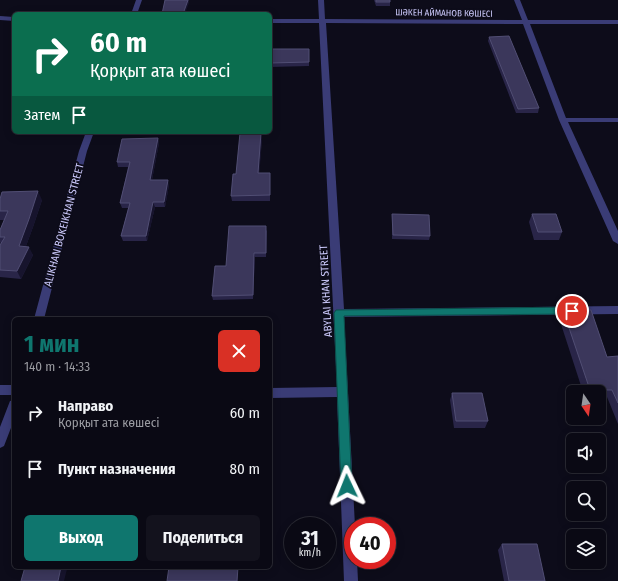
<!DOCTYPE html>
<html lang="ru">
<head>
<meta charset="utf-8">
<style>
	:root { --surface:#0a0914; --page:#13121d; --text:#f1f3f6; --muted:#999aa0; --line:#2a2a34; --accent:#0f766e }
	body { margin:0; font-family:"Fira Sans Condensed",sans-serif; background:var(--page); color:var(--text); height:100vh; display:flex; flex-direction:column; font-size:15px; white-space:nowrap }
	* { box-sizing:border-box; margin:0 }
	p { font-size:13px; color:var(--muted) }
	.icon { flex:none; width:22px; height:22px; fill:none; stroke:currentColor; stroke-width:2; stroke-linecap:round; stroke-linejoin:round }
	.map { position:relative; flex:1; overflow:hidden }
	.side { position:absolute; left:12px; top:317px; width:260px; height:252px; display:flex; flex-direction:column; background:var(--surface); border-radius:6px; box-shadow:0 2px 10px #0003,0 0 0 1px var(--line) }
	.side>* { flex:none }
	.hud { position:absolute; left:12px; top:12px; width:260px; height:122px; border-radius:6px; box-shadow:0 2px 10px #0003,0 0 0 1px var(--line); background:#0b6e4f; color:#fff; overflow:hidden }
	.needle { width:26px; rotate:167deg }
	.fabs { position:absolute; left:566px; top:385px; display:grid; gap:8px }
	.fabs a { display:grid; place-items:center; width:40px; height:40px; border-radius:6px; background:var(--surface); box-shadow:0 2px 10px #0003,0 0 0 1px var(--line); font-size:20px }
	.speed { position:absolute; left:284px; top:517px; display:flex; gap:8px; font-size:20px; font-weight:700; text-align:center }
	.speed>* { display:grid; place-content:center; width:52px; height:52px; border-radius:50%; background:var(--surface); box-shadow:0 2px 10px #0003,0 0 0 1px var(--line); line-height:1 }
	.speed small { font-size:10px; font-weight:400 }
	.speed .limit { border:6px solid #d22; background:#fff; color:#111 }
	.pin { position:absolute; display:grid; place-items:center; width:34px; height:34px; color:#fff; margin:-17px; border:2px solid #fff; border-radius:50%; box-shadow:0 1px 4px #0007 }
	.me { position:absolute; width:44px; margin:-22px; rotate:358deg; stroke-linejoin:round; filter:drop-shadow(0 0 3px #0008) }
	.turn { display:flex; align-items:center; gap:14px; height:84px; padding:0 12px; font-size:18px }
	.turn .icon { width:52px; height:52px; stroke-width:2.5 }
	.turn b { display:block; font-size:28px; line-height:34px }
	.then { display:flex; align-items:center; height:38px; padding:0 12px; background:#0003; gap:8px; font-size:15px }
	.round { display:grid; place-items:center; flex:none; width:42px; height:42px; border-radius:6px; background:var(--page) }
	.overview { display:flex; align-items:center; justify-content:space-between; height:68px; padding:0 12px }
	h1 { font-size:24px; font-weight:700; line-height:30px; color:var(--accent) }
	.button { display:flex; gap:8px; margin-top:auto; padding:8px 12px }
	.button a { flex:1; height:46px; border-radius:6px; background:var(--accent); color:#fff; font-size:16px; font-weight:700; line-height:46px; text-align:center }
	.button a+a { background:var(--page); color:var(--text) }
	ul { padding:0; list-style:none }
	li { display:flex; align-items:center; gap:12px; height:56px; padding:0 12px }
	li div { flex:1 }
	li b { display:block; font-size:15px }
	li em { font-style:normal }
	.map>svg:first-child { display:block }
	.lines { fill:none; stroke-linecap:round; stroke-linejoin:round }
	.minor { fill:#3a3c76; fill-rule:evenodd }
	.wall { fill:#292548 }
	.shaded-wall { fill:#17142d }
	.building { fill:#3b375b; stroke:#514e74 }
	.route { fill:#0f766e; stroke:#0a4d48 }
	.labels { text-anchor:middle; dominant-baseline:central; stroke-width:3.5; stroke-linejoin:round; paint-order:stroke }
	.far-street-label { font-size:9px; fill:#cbc9fb; stroke:#0d0c1a }
	.street-label { font-size:11px; fill:#cbc9fb; stroke:#0d0c1a }
</style>
</head>
<body>
<div class="map">
<svg width="618" height="581" viewBox="0 0 618 581">
	<rect width="100%" height="100%" fill="#0d0c1a"/>
	<g class="lines">
		<path class="minor" d="M136 0H142L137 14H131Z
			M318 0H324L325 19 522 20 514 0H520L528 20H618V24H530L566 118H618V122H568L618 231V244L613 241 559 120 523 24 326 23 344 309 618 306V314L344 317 355 526H353V560H357L358 581H344L337 397 270 398V388L337 387 319 23H270V19H319Z
			M0 16 14 17V21L0 20Z
			M86 132H94L87 151 44 319H34L79 151Z
			M0 385H14V395H0Z
			M14 400V420L4 446 0 448V427L10 401Z"/>
	</g>
	<path class="wall" d="M374 0H390V6H376Z
		M489 37 539 108 538 113H516L488 41Z
		M270 49H309V66L270 67Z
		M158 138 159 143 152 180 169 185 165 207H155L147 241H123L121 236 128 208H122L120 203 128 167H118L117 162Z
		M262 139 259 173 270 178V201H232L231 196 236 174Z
		M0 199 42 200 33 227 26 246 33 255 21 279 0 277V245L1 244 0 242V230L4 220H0Z
		M392 214 430 236 429 240 392 239Z
		M532 214 562 232 559 240H534L529 222Z
		M267 230 266 257H255L253 299 213 300 212 296 226 266Z
		M563 310 607 357 618 356V424L607 397H599V392H583L559 318Z
		M452 393 488 421 485 428H454L450 400Z
		M502 544 545 581H504L498 550Z"/>
	<path class="shaded-wall" d="M188 0H189V3L185 14H183Z
		M261 133 262 139 259 179 258 173Z
		M158 138 159 143 151 185 150 180Z
		M168 180 169 185 165 207 164 202Z
		M38 191 42 200 33 227 23 254 19 246Z
		M153 202 155 207 147 241 146 236Z
		M29 247 33 255 21 279 17 271Z
		M254 253 255 257 253 299V295Z
		M61 567H65L67 569 64 581H58Z
		M238 567V581H237Z"/>
	<path class="building" d="M165 0H188L183 14H162Z
		M376 0H390V2H376Z
		M509 36 539 108 518 109 489 37Z
		M270 49H309V62L270 63Z
		M240 133H261L258 173H270V195L231 196 233 174H236Z
		M158 138 150 180H168L164 202H153L146 236H121L130 203H120L130 162H117L122 139Z
		M38 191 29 219 19 246 29 247 17 271 0 270V245L5 237H0V230L8 211H0V199L2 192Z
		M392 214 429 215 430 236 393 235Z
		M532 214H556L562 232H538Z
		M229 226H266V253H254L253 295 212 296 215 266H226Z
		M563 310H591L607 357 618 356V403L612 390H590Z
		M452 393H482L488 421H456Z
		M502 544H537L545 581H509Z
		M25 567H61L58 581H21Z
		M169 567H238L237 581H167Z"/>
	<path class="route" d="M572 307 575 308 577 311 575 313 572 314 344 316 352 486 351 490 347 492 343 490 341 486 334 313 336 310Z"/>
	<g class="labels">
		<g class="far-street-label">
			<text transform="translate(444 13) rotate(1)">ШӘКЕН АЙМАНОВ КӨШЕСІ</text>
		</g>
		<g class="street-label">
			<text transform="translate(64 225) rotate(-75)">ALIKHAN BOKEIKHAN STREET</text>
			<text transform="translate(326 291) rotate(-93)">ABYLAI KHAN STREET</text>
		</g>
	</g>
</svg>
<div class="fabs">
<a><svg class="needle" viewBox="-14 -14 28 28"><path d="M0-13l5 13h-10z" fill="#e53935"/><path d="M0 13l5-13h-10z" fill="#999aa0"/></svg></a>
<a><svg class="icon" aria-label="sound" viewBox="0 0 24 24"><path d="M4 9h4l5-4v14l-5-4H4zM17 9q2 3 0 6"/></svg></a>
<a><svg class="icon" aria-label="search" viewBox="0 0 24 24"><circle cx="10" cy="10" r="6"/><path d="M15 15l6 6"/></svg></a>
<a><svg class="icon" aria-label="layers" viewBox="0 0 24 24"><path d="M12 4l9 5-9 5-9-5zM3 14l9 5 9-5"/></svg></a>
</div>
<div class="speed"><div>31<small>km/h</small></div><div class="limit">40</div></div>
<div class="pin" style="left:572px;top:311px;background:#d93025"><svg class="icon" aria-label="arrive" viewBox="0 0 24 24"><path d="M6 21V4h12l-3 4 3 4H6"/></svg></div>
<svg class="me" style="left:347px;top:486px" viewBox="-20 -20 40 40"><path d="M0-17L14 15 0 8-14 15z" fill="#0f766e" stroke="#fff" stroke-width="4"/></svg>
<div class="hud">
<div class="turn"><svg class="icon" aria-label="right" viewBox="0 0 24 24"><path d="M7 20v-9h11M14 6l5 5-5 5"/></svg><div><b>60 m</b>Қорқыт ата көшесі</div></div>
<div class="then">Затем<svg class="icon" aria-label="arrive" viewBox="0 0 24 24"><path d="M6 21V4h12l-3 4 3 4H6"/></svg></div>
</div>
<section class="side">
<div class="overview"><div><h1>1 мин</h1><p>140 m · 14:33</p></div><a class="round" style="background:#d93025;color:#fff"><svg class="icon" aria-label="close" viewBox="0 0 24 24"><path d="M6 6l12 12M18 6L6 18"/></svg></a></div>
<ul>
<li><svg class="icon" aria-label="right" viewBox="0 0 24 24"><path d="M7 20v-9h11M14 6l5 5-5 5"/></svg><div><b>Направо</b><p>Қорқыт ата көшесі</p></div><em>60 m</em></li>
<li><svg class="icon" aria-label="arrive" viewBox="0 0 24 24"><path d="M6 21V4h12l-3 4 3 4H6"/></svg><div><b>Пункт назначения</b></div><em>80 m</em></li>
</ul>
<div class="button"><a>Выход</a><a>Поделиться</a></div>
</section>
</div>
</body>
</html>
